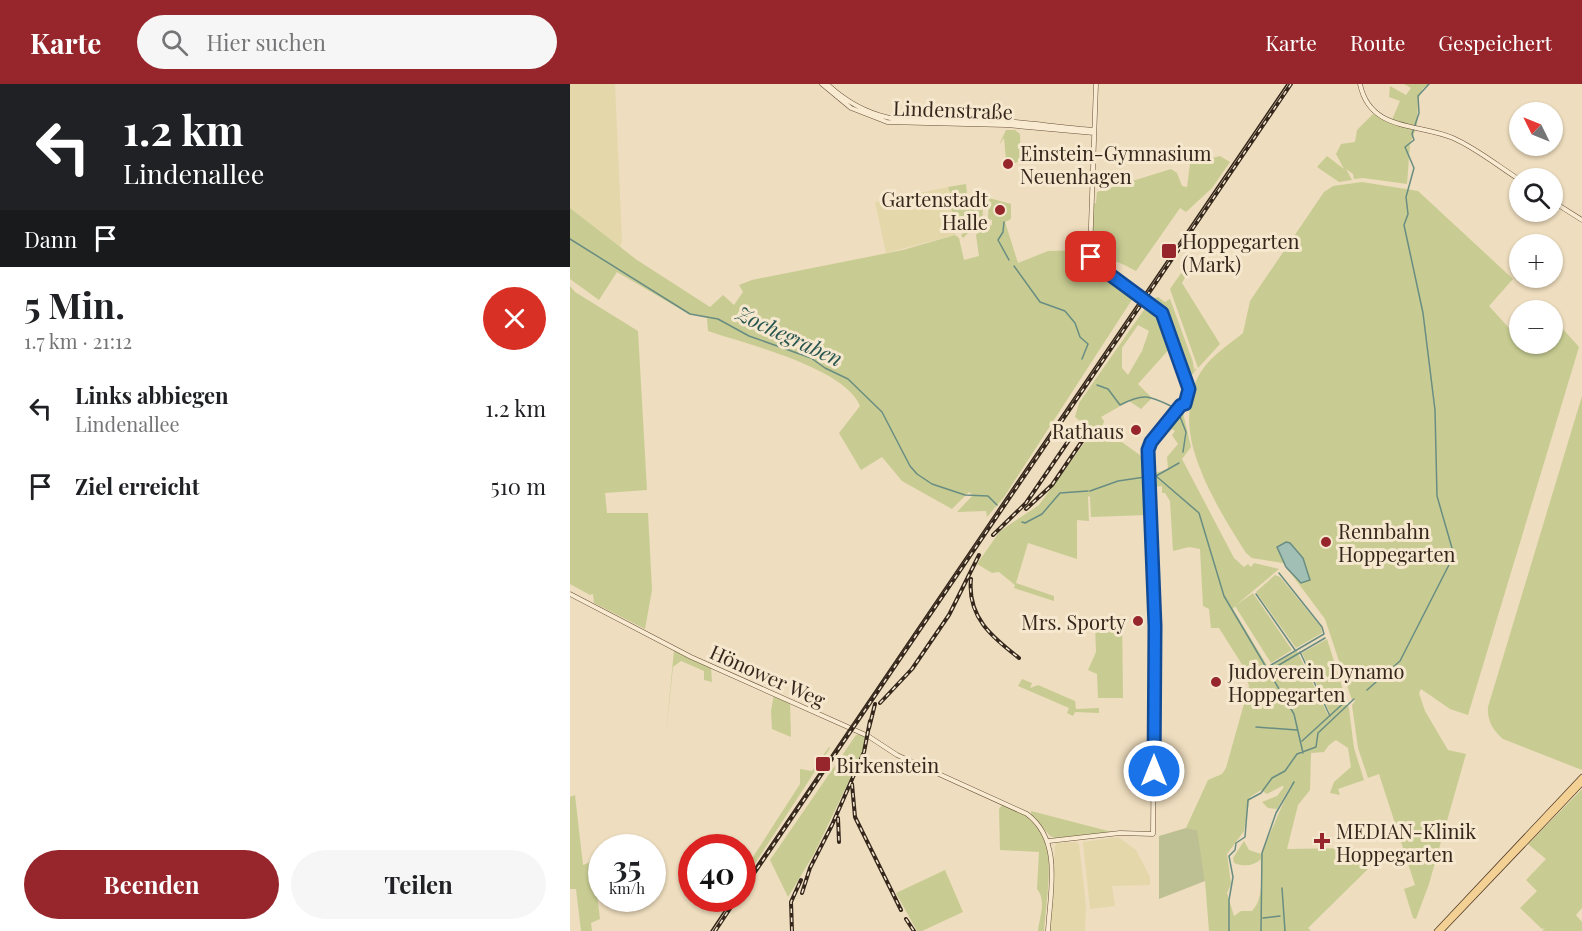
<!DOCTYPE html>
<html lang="de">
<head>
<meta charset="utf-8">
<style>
	:root { --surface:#fff; --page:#f6f6f6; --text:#202124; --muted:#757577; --accent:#96262c }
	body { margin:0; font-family:"Playfair Display",serif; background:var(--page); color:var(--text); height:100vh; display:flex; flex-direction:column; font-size:22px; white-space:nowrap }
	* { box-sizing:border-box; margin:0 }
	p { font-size:20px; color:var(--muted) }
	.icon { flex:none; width:33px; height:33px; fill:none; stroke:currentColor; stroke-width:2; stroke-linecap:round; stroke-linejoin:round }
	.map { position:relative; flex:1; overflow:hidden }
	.details { display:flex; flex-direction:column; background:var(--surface); width:570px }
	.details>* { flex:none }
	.banner { background:#202124; color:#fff; overflow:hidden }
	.needle { width:39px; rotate:313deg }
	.buttons { position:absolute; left:939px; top:18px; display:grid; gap:12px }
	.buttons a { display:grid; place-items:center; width:54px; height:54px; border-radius:50%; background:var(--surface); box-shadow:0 2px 4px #0004; font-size:30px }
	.speed { position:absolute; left:18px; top:750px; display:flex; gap:12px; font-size:30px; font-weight:700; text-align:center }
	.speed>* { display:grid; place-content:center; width:78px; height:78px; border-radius:50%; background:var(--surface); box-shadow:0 2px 4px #0004; line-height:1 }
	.speed small { font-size:15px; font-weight:400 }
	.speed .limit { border:9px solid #d22; background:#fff; color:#111 }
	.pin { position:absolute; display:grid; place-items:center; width:51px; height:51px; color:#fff; margin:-26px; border-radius:12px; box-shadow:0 3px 9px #0006 }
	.me { position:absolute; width:66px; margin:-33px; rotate:0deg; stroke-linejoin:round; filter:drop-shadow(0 0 4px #0008) }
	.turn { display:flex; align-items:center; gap:21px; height:126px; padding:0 24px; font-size:27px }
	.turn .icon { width:78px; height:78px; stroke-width:2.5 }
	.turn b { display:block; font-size:42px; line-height:51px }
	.then { display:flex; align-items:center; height:57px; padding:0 24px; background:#0003; gap:12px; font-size:22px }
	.round { display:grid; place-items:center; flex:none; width:63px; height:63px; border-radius:32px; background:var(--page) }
	.overview { display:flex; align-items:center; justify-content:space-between; height:102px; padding:0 24px }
	h1 { font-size:36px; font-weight:700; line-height:45px }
	.cta { display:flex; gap:12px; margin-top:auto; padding:12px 24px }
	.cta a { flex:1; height:69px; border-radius:36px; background:var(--accent); color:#fff; font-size:24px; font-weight:700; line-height:69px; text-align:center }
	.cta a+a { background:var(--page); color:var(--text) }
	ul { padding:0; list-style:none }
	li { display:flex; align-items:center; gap:18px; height:78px; padding:0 24px }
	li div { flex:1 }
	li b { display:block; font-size:22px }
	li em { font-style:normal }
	header { display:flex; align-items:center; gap:36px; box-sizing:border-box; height:84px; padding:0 30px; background:var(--accent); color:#fff }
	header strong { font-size:28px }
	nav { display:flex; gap:33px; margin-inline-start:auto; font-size:21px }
	.search { width:420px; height:54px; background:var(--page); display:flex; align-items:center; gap:15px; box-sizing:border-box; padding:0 21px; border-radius:33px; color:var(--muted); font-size:22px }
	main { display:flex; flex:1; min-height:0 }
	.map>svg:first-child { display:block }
	.farmland { fill:#e4d8ab }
	.green { fill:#c8cc92; fill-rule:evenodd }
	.cemetery { fill:#bdc092 }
	.water { fill:#a2bfb5; stroke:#698d82; stroke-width:1.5 }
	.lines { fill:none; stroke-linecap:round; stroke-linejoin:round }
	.stream { stroke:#698d82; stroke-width:1.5 }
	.secondary-casing { stroke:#684f3a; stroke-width:5 }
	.primary-casing { stroke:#543c2b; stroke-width:6 }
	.secondary { stroke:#f9ebd1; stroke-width:4 }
	.primary { stroke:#f3d194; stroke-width:4.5 }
	.tram { stroke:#35271c; stroke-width:1.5 }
	.rail-casing { stroke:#35271c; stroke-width:4 }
	.rail { stroke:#f5e8ce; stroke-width:1.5; stroke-dasharray:4.5; stroke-linecap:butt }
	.route-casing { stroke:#114b97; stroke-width:15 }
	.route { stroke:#1a73e8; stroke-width:10 }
	.poi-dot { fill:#96262c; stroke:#f5e8ce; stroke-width:2 }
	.labels { text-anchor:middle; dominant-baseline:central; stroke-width:6; stroke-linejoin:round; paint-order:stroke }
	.street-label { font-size:20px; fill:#35271c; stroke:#f5e8ce }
	.poi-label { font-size:20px; fill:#35271c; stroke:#f5e8ce; text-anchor:start }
	.water-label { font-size:21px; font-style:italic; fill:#2a5651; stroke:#f5e8ce }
</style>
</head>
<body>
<header>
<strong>Karte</strong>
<div class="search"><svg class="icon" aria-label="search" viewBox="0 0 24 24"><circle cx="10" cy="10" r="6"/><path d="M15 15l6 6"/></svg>Hier suchen</div>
<nav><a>Karte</a><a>Route</a><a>Gespeichert</a></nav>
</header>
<main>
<section class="details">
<div class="banner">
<div class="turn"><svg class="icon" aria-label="left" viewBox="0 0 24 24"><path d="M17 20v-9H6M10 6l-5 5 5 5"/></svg><div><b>1.2 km</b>Lindenallee</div></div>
<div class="then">Dann<svg class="icon" aria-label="arrive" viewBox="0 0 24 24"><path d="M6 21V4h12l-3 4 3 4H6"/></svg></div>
</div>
<div class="overview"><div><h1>5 Min.</h1><p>1.7 km · 21:12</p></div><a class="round" style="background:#d93025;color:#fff"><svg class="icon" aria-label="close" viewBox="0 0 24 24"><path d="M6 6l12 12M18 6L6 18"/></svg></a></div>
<ul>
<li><svg class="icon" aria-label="left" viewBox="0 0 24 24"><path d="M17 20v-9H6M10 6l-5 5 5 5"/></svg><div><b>Links abbiegen</b><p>Lindenallee</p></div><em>1.2 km</em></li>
<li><svg class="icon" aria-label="arrive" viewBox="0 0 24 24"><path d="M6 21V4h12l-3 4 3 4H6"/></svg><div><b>Ziel erreicht</b></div><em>510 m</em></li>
</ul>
<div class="cta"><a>Beenden</a><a>Teilen</a></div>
</section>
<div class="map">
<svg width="1012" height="847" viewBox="0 0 1012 847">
	<rect width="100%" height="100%" fill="#eeddbe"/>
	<path class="farmland" d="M0 0H45L52 157 50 163 0 124Z
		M378 103 385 124 382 125 385 151 316 169 305 118Z
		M548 753 566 766 580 793V801L542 802 545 822 520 825 513 758Z
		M506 758 509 760 516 822 515 847H479L485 762 487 759Z"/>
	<path class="green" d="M834 0H860L853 4 848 16 847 42 840 60 837 100 793 94 784 95 783 90 776 85 782 96 769 98 747 83 757 72 774 85 766 70 771 60 785 58 787 46 803 30 821 38 830 17 819 13 820 2 836 11 841 4Z
		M436 46H445L450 50 451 83 450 77 443 80 436 76 434 54 429 61Z
		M650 72 660 78 642 104 616 128 610 124 566 187C558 183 552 179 543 177 536 175 531 177 524 174L521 165 523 120 526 119 527 108 601 85 607 89 612 102 617 103 620 80Z
		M792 98 848 107 943 195 919 222 949 255 950 260H982L983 234 1009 263 898 631 880 625 851 605 849 609 855 627 878 666 896 670 859 800 846 835 843 834 834 805 845 801 809 690 798 694 788 664 782 621 785 617 784 614 782 616 755 535 713 479 682 474 676 469C652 431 602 354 625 308L623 306C630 279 652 266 673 249L680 217 754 108 763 102Z
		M396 100 398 120 413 122 412 144 422 141V136L418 135 419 114 441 120V135L435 138 448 179 478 167 515 166C524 188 547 199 565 211L434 413 417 433 416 427 387 428 403 411 399 408 382 425 332 397 312 373 291 386 269 349 290 322C275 284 176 260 138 247L137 234 117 229 47 188 29 216 0 195V124L67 176 140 223 153 211 164 221 173 208 169 201 182 196 333 166 385 151 389 154 394 176 409 172 406 151 411 145 398 149 393 154 391 151 397 147 399 139 384 132 381 125 385 123 378 103Z
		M616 182 620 184 612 199 650 260 628 284 600 205Z
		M0 202 5 208 68 247 77 406 35 409 37 429H78L82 506 75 545 24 519 23 510 20 511 0 500Z
		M588 213 595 218 600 215 623 278 624 288 625 283 626 286 620 293 594 228 581 215Z
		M578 220 590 233 601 263 568 300 582 314 571 325 559 317 531 333 534 337 530 351 527 348V354L538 348 574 374 577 431 521 433 520 413 518 412 519 437 507 436V475L458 459 446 499 484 512V517L444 504 445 501 429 488 422 489 407 480 430 447 469 421 523 347 505 333 509 319ZM568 241 579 247 572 267 558 291 552 284V264Z
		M1012 312V686L933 655C923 646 917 637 918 623Z
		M613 329 621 363 612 375 664 474 674 483 678 480 681 483 684 479 709 485 665 522 683 509 722 566 701 579 665 522 663 525 698 583 727 567 758 631 760 629 732 569 757 555 779 625 784 664 794 696 768 705 770 711 760 709 764 698 781 683 778 664 766 656 759 661 754 668 741 669 740 706 728 721 717 765 787 764 801 782 738 844 741 847H639L635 797 626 746 616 744 638 696 652 690 656 684 679 602 673 582 649 544H641L639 525 633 522 630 465 619 463 603 467 600 417 595 409H592V402L583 403 582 390 598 385 597 373 608 360 602 351 605 347 602 345 599 348 595 345 609 330ZM722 699 691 770 679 766 674 757 663 774 664 779C674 783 684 782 691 775 690 792 695 813 682 827H671L664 832 657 809 661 800 657 770 674 747 680 713 691 706 697 710 712 702 714 703 707 712 692 718 698 724 707 725Z
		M705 491 710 493 751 543 752 549 726 564 686 508Z
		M552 530 553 614H528L527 590 518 586 526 568 525 540 550 539Z
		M104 566 141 584 142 598 134 596V587L111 577 103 583 96 649Z
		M452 595 462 599 460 604 468 601 505 617 506 625 529 624V629L505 628 503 632 497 629 499 624 448 602Z
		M204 610 220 620 221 653 202 645 201 627Z
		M287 649 296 653 292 670 244 770 218 813 200 776 286 651H289Z
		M259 663 260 664 173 798V782L183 773 230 700V685L242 687Z
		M1012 705V824L1006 831 1012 838V847H972L975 844 972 845 950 824 967 807 956 796 976 775 958 760Z
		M5 711 13 781 23 777 30 835 21 839 22 847H11L6 805H0V713Z
		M432 721C447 727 466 734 474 750 484 772 476 820 474 847H468C469 834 477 817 467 805L469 768 430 766 429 725Z
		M461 727 542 748 485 754 480 752 461 730Z
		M375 786 393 828 352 847H347L326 809Z"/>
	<path class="cemetery" d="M616 744 627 746 635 797 589 815V752Z"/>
	<path class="water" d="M716 458 720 459 733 474 740 496 731 499 716 483 707 463Z"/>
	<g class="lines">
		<path class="stream" d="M434 138 433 148 428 156 439 176
			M0 155 120 230 148 235 179 252 241 274 255 284 278 295 312 328 340 382 347 390 362 400 395 411 418 412 427 421
			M444 182 470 218 495 227 505 239 510 253 518 260 512 275
			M527 301 538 305 550 321C575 308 580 312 605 324
			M609 330 616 348 613 368
			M586 392 609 379
			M582 393 586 392 629 429 654 512 696 583
			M520 407 548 397 575 393
			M452 438 455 439 472 430 490 409 518 407
			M686 510 725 566
			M730 568 760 632
			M701 581 754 550 752 543 709 489
			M702 585 755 554
			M699 588 724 630 733 669
			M797 606 830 577 884 471 867 412 865 326 853 229 834 141 838 130 836 113 844 84 835 63 844 56 842 50 849 29 848 12 859 0
			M686 643 727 646
			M732 657 777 616
			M712 804 715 847
			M693 834 710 832
			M659 847V816L663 793 659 772 665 766 666 759 675 753 678 716 691 709 702 694 715 687 727 670 746 663 748 649 784 615
			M691 847 692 769 706 729 724 698"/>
		<defs>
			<path id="secondary" d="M252 0 281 24 317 38 436 41 524 49
				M257 0C314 53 362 32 432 37 463 39 493 44 524 46
				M526 0 520 169 531 184 592 229 619 305 616 324 612 326 611 322 615 320
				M790 0C800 48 848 39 883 54 906 64 928 82 950 96
				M982 117 1012 136
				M0 510 121 573 298 652 327 671 457 730C493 757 480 808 478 847
				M479 757 550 749 583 750 585 542 578 366 581 358 611 325"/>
			<path id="primary" d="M867 847 1012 693
				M871 847 1012 699"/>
		</defs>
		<use href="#secondary" class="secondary-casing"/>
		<use href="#primary" class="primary-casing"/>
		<use href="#secondary" class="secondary"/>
		<use href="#primary" class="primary"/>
		<path class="tram" d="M172 803 717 0
			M141 847 163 814"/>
		<defs>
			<path id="rail" d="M456 425 482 401 519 347
				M423 451 456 419 508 343
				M401 495C397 533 422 553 449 574
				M310 619 342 585 379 531 409 471
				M299 644 305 620
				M282 700 285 733 331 826
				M268 734 269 758
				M172 807 721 0
				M232 809 240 784 262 741 294 668 300 637
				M336 835 344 847
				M145 847 167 814
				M222 847 221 818 231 796"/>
		</defs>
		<use href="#rail" class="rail-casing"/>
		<use href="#rail" class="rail"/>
	</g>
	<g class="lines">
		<defs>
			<path id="route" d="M521 173 531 184 592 229 619 305 615 320 611 321 581 358 578 366 585 542 584 687"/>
		</defs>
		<use href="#route" class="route-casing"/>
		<use href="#route" class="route"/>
	</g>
	<g class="poi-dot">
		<circle cx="438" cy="80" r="6"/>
		<circle cx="430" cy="126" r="6"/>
		<rect x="591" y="159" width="16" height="16" rx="3"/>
		<circle cx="566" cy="346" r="6"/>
		<circle cx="756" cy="458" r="6"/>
		<circle cx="568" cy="537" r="6"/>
		<circle cx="646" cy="598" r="6"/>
		<rect x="245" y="672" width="16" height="16" rx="3"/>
		<path d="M749 748h6v6h6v6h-6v6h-6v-6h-6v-6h6z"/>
	</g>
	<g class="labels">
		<g class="street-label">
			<text transform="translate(383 25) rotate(2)">Lindenstraße</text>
			<text transform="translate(198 591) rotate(24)">Hönower Weg</text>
		</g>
		<g class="poi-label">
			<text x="450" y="68">Einstein-Gymnasium<tspan x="450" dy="23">Neuenhagen</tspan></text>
			<text x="418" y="114" text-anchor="end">Gartenstadt<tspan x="418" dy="23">Halle</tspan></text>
			<text x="612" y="156">Hoppegarten<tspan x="612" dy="23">(Mark)</tspan></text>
			<text x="554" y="346" text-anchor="end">Rathaus</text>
			<text x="768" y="446">Rennbahn<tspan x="768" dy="23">Hoppegarten</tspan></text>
			<text x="556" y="537" text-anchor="end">Mrs. Sporty</text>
			<text x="658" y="586">Judoverein Dynamo<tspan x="658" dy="23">Hoppegarten</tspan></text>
			<text x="266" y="680">Birkenstein</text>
			<text x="766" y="746">MEDIAN-Klinik<tspan x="766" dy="23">Hoppegarten</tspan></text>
		</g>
		<g class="water-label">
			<text transform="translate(220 251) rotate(25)">Zochegraben</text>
		</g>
	</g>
</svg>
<div class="buttons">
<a><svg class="needle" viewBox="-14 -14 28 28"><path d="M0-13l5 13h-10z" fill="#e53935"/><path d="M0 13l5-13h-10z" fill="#757577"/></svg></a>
<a><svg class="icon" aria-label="search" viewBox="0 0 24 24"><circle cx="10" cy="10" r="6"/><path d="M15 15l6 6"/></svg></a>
<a>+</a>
<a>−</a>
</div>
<div class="speed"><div>35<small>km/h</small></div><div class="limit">40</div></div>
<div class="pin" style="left:521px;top:173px;background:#d93025"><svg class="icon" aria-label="arrive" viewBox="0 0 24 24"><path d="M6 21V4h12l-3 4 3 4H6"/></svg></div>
<svg class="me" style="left:584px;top:687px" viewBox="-20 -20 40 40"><circle r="17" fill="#1a73e8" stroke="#fff" stroke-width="3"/><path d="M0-11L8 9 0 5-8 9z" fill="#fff"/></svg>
</div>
</main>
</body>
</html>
